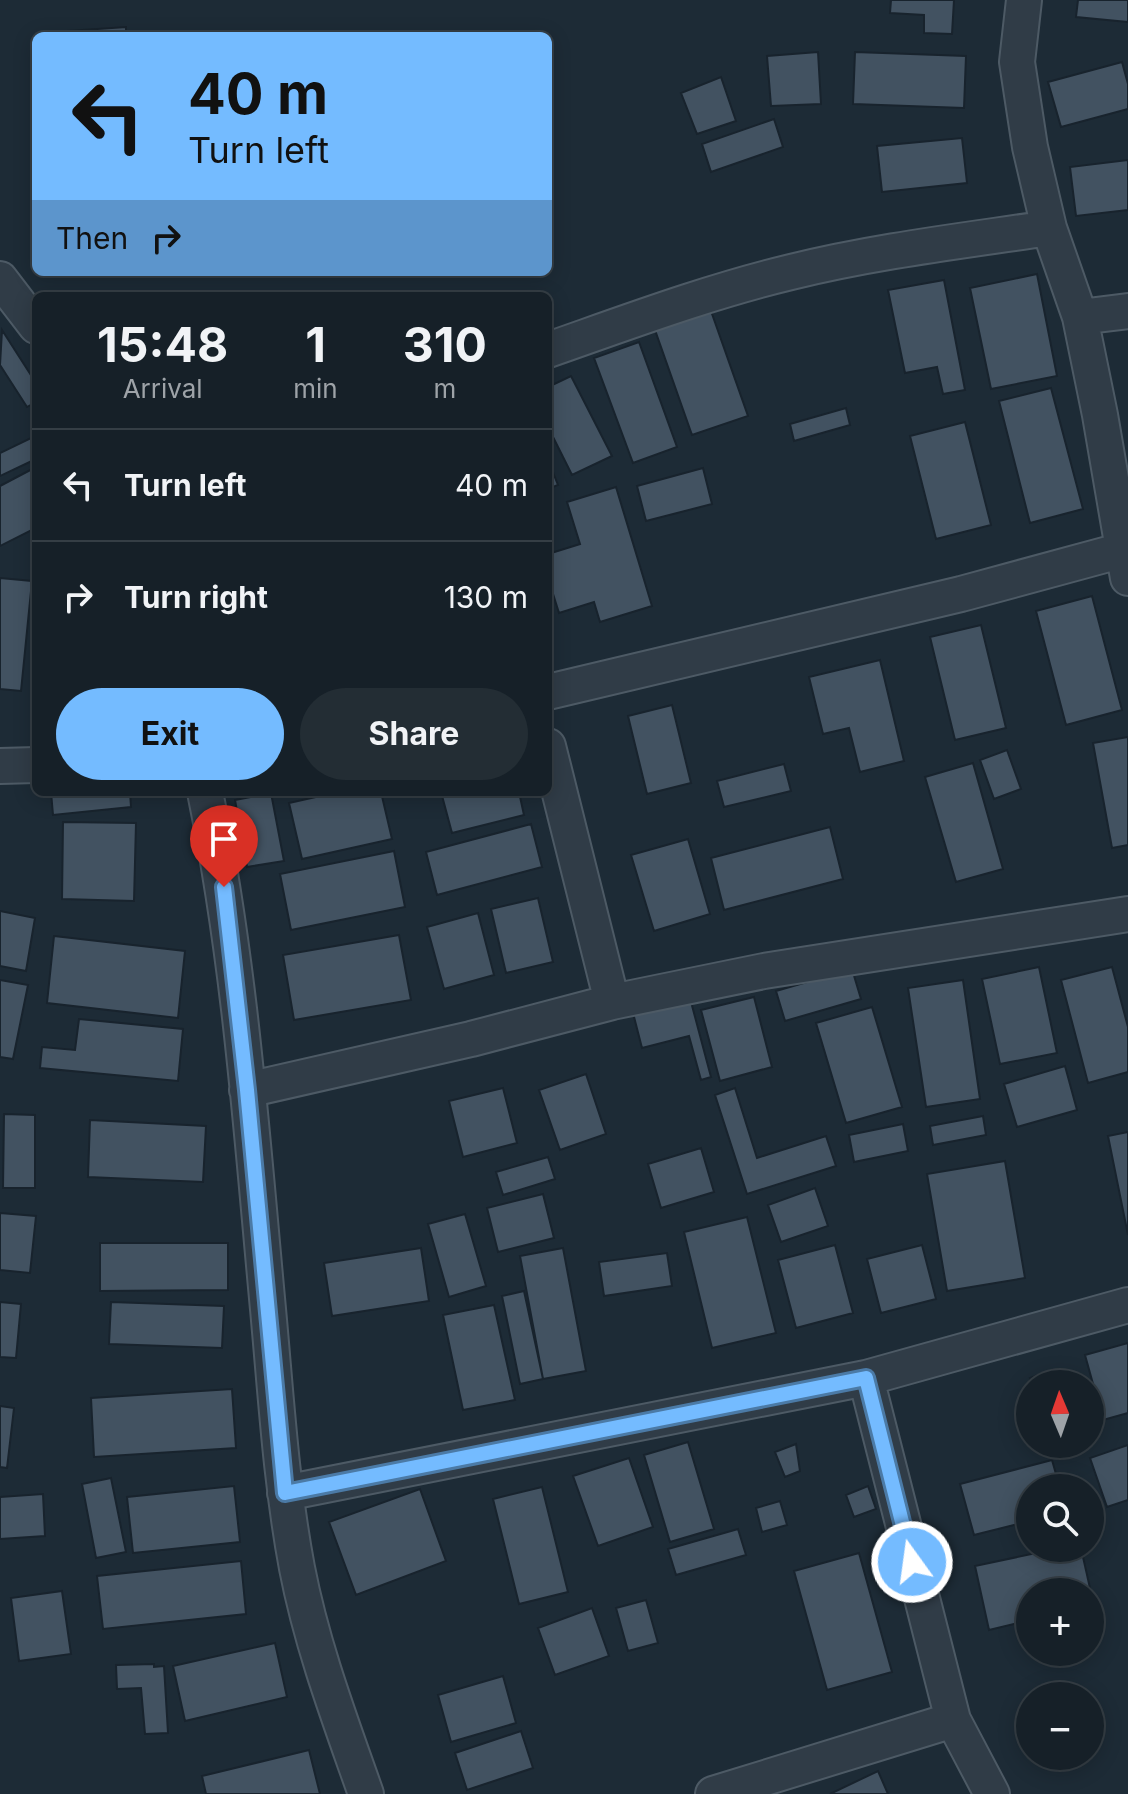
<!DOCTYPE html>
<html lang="en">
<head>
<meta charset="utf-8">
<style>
	:root { --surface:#162028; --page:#232d34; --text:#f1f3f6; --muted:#9ea3a8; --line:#353e45; --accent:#74bbff }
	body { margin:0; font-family:Inter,sans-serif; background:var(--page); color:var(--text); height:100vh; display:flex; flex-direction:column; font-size:30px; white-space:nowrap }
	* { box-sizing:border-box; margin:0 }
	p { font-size:26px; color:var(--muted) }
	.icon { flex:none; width:44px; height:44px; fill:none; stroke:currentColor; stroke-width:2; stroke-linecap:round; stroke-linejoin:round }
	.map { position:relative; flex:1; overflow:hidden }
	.details { position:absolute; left:32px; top:292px; width:520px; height:504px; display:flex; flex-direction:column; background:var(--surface); border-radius:12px; box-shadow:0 4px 20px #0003,0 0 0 2px var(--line) }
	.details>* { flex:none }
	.hud { position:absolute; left:32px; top:32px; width:520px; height:244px; border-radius:12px; box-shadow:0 4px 20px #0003,0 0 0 2px var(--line); background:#74bbff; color:#111; overflow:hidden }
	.needle { width:52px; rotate:358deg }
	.fabs { position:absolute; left:1016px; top:1370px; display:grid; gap:16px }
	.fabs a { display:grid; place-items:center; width:88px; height:88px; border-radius:50%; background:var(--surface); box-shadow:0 4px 20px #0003,0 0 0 2px var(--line); font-size:40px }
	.pin { position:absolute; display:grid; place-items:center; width:68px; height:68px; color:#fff; margin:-82px -34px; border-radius:50% 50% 50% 0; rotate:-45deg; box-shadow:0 0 8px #0007 }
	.pin .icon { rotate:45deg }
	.me { position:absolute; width:88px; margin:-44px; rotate:346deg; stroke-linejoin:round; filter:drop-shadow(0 0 6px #0008) }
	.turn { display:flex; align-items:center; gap:28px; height:168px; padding:0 24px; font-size:36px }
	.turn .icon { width:104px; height:104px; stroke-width:2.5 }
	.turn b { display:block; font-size:56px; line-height:68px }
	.then { display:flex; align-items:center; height:76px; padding:0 24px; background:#0003; gap:16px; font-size:30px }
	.eta { display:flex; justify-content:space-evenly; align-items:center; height:136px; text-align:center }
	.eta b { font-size:48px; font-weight:700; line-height:56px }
	.primary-button { display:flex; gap:16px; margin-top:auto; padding:16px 24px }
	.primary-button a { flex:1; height:92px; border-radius:48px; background:var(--accent); color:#111; font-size:32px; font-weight:700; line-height:92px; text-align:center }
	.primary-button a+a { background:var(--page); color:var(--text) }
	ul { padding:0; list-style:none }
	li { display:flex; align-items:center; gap:24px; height:112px; padding:0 24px; border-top:2px solid var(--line) }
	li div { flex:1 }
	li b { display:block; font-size:30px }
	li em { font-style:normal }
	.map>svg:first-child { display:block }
	.building { fill:#425261; stroke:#18232d; stroke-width:2 }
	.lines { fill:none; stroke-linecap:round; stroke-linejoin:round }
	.minor-casing { stroke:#4d5a65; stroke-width:38 }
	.minor { stroke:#303c47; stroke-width:34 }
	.route-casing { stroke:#4b7aa6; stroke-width:20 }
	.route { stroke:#74bbff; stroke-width:14 }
</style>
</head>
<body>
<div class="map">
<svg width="1128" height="1794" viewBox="0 0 1128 1794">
	<rect width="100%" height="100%" fill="#1d2b36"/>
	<path class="building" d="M891 0H954L952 34 924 33V15L890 13Z
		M1078 0H1128V22L1076 17Z
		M126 27V36H71L69 31Z
		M818 52 821 104 771 106 767 56Z
		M855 52 966 56 964 108 853 104Z
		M1122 62 1128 84V109L1061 127 1048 82Z
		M721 77 736 121 697 134 681 93Z
		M774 119 783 147 711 172 702 144Z
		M962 138 967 183 882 192 877 146Z
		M1128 160V210L1076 216 1070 167Z
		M1037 274 1057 376 991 389 970 288Z
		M944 280 965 390 943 394 937 367 905 373 888 290Z
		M711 311 748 416 692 435 655 330Z
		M2 330 36 383V402L27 407 0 365Z
		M639 342 677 447 633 463 594 358Z
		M571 376 612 456 572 475 548 427V387Z
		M1051 388 1083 509 1030 523 999 401Z
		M846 408 850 425 794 441 790 424Z
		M965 422 991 525 936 539 910 436Z
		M33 437 36 444V459L0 476V453Z
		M548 460 558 485 548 489Z
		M36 467V528L0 546V486Z
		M703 468 712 504 646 521 637 486Z
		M616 487 652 606 600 622 594 602 559 613 548 578V554L580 544 567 502Z
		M0 578 32 581 21 691 0 689Z
		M1092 596 1122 710 1066 725 1036 611Z
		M981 625 1006 728 955 740 930 637Z
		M880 660 904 761 860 772 849 728 823 734 809 677Z
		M672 705 691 783 647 794 628 716Z
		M1128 737V845L1112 848 1093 743Z
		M1007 750 1021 789 994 799 980 760Z
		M973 763 1003 869 956 882 925 777Z
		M784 764 791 791 724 807 717 781Z
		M51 792H130L131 807 53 815Z
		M338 792H381L392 839 302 859 289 803Z
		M441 792H519L524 815 452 833Z
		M271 793 284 861 247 867 235 800Z
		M63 822 136 823 134 901 62 899Z
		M531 824 542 867 437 895 426 852Z
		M830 827 843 879 724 910 711 858Z
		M688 839 710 914 654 931 631 855Z
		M394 851 405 907 291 930 280 874Z
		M538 898 553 962 506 973 491 909Z
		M0 911 35 918 26 971 0 966Z
		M478 913 494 975 444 989 427 927Z
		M399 935 411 1000 294 1020 283 955Z
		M54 936 185 951 178 1018 47 1003Z
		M1039 967 1057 1053 1000 1064 982 979Z
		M1112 967 1128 1027V1072L1088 1083 1061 980Z
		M852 969 861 999 785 1021 776 991Z
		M0 980 28 985 13 1059 0 1057Z
		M963 980 980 1099 926 1107 908 988Z
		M754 997 772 1067 720 1081 701 1010Z
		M690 998 711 1077 701 1080 689 1036 642 1048 633 1013Z
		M872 1007 902 1107 846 1123 816 1023Z
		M79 1019 183 1029 178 1081 40 1068 42 1047 75 1050Z
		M1065 1066 1077 1110 1017 1127 1004 1084Z
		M586 1074 606 1134 560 1150 539 1090Z
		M503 1088 517 1143 463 1157 449 1101Z
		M735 1088 757 1158 826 1136 836 1166 747 1194 715 1095Z
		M4 1114 35 1115V1188H3Z
		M983 1116 986 1135 933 1145 930 1126Z
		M90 1120 206 1126 203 1182 88 1177Z
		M903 1124 908 1151 854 1162 849 1135Z
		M1128 1132V1235L1108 1136Z
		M701 1148 714 1192 661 1208 648 1164Z
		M548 1157 555 1179 503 1195 496 1172Z
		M1005 1161 1025 1278 947 1291 927 1174Z
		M815 1188 828 1226 781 1242 768 1205Z
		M543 1194 554 1238 498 1252 487 1208Z
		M0 1213 36 1216 30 1273 0 1270Z
		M465 1214 486 1286 449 1297 428 1224Z
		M747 1217 776 1333 712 1348 684 1232Z
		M100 1243H228V1290L100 1291Z
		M835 1245 853 1313 796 1328 778 1260Z
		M922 1245 936 1299 881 1313 867 1259Z
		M421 1248 429 1301 332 1316 324 1263Z
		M563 1248 586 1371 543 1379 520 1256Z
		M667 1253 672 1286 604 1296 599 1262Z
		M524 1291 543 1379 520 1384 502 1296Z
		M0 1302 21 1304 16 1358 0 1357Z
		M111 1302 224 1306 222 1348 109 1344Z
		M494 1305 515 1400 463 1410 443 1315Z
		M1128 1343V1413L1103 1420 1085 1355Z
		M1052 1370 1058 1384H1033L1030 1378Z
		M232 1389 236 1448 94 1457 91 1398Z
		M0 1406 14 1408 7 1468 0 1467Z
		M688 1442 714 1529 670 1542 644 1455Z
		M796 1444 800 1471 785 1477 775 1452Z
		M1128 1445V1500L1107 1507 1090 1458Z
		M629 1458 653 1527 598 1546 573 1476Z
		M1052 1460 1060 1488H1030V1521L974 1535 960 1484Z
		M111 1478 126 1552 96 1558 82 1484Z
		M234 1486 240 1542 133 1553 127 1497Z
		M868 1486 876 1509 854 1517 846 1495Z
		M542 1487 568 1592 519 1604 493 1499Z
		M420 1489 446 1561 356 1595 329 1522Z
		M43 1494 45 1536 0 1539V1497Z
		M780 1501 787 1525 762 1532 756 1508Z
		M738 1529 746 1555 676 1575 668 1549Z
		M1060 1548H1081L1094 1606 1090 1607V1592H1030V1620L989 1630 975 1566Z
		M859 1553 892 1672 827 1690 794 1571Z
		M241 1561 246 1614 103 1629 97 1576Z
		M62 1591 71 1654 19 1661 11 1598Z
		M646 1600 658 1643 628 1651 616 1608Z
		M592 1608 609 1656 555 1675 538 1628Z
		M275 1643 287 1697 185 1721 173 1666Z
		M154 1664V1667L164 1666 168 1733 145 1734 141 1688 117 1689 116 1665Z
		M503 1676 516 1723 451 1742 438 1695Z
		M521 1731 533 1768 467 1790 455 1753Z
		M309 1750 320 1794H206L202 1776Z
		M878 1771 888 1794H830Z"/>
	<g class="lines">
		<defs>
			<path id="minor" d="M1024 0 1017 62 1030 147 1049 228 1080 317 1100 415 1128 578
				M0 279 36 326
				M1080 317 1128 311
				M548 350C628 322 708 292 791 272 876 251 962 241 1049 228
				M548 692 961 594 1123 550
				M548 746 612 1002
				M0 766 36 765
				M205 792C240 962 252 1137 268 1309 276 1396 281 1483 297 1568 312 1646 340 1720 366 1794
				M247 1090 471 1039 612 1002 764 971 1128 914
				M285 1493 866 1378
				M713 1794 953 1720
				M992 1794 953 1720 866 1378 1128 1305"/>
		</defs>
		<use href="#minor" class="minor-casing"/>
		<use href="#minor" class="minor"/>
	</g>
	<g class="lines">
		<defs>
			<path id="route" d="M224 887 247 1090 285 1493 866 1378 912 1562"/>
		</defs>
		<use href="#route" class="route-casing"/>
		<use href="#route" class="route"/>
	</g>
</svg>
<div class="fabs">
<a><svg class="needle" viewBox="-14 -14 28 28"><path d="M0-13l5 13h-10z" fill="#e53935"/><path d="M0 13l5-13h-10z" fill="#9ea3a8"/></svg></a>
<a><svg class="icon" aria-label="search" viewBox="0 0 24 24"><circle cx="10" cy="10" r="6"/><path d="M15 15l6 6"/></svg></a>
<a>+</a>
<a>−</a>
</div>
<div class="pin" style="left:224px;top:887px;background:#d93025"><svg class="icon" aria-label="arrive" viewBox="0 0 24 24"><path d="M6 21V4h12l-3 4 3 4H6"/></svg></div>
<svg class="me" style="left:912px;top:1562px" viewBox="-20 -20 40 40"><circle r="17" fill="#74bbff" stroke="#fff" stroke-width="3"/><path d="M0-11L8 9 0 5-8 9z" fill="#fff"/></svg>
<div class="hud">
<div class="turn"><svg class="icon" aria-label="left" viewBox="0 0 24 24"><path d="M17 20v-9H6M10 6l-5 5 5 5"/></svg><div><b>40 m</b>Turn left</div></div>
<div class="then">Then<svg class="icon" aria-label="right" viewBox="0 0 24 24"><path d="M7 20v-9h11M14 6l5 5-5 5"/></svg></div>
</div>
<section class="details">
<div class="eta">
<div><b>15:48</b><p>Arrival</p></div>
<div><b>1</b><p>min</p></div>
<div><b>310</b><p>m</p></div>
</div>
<ul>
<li><svg class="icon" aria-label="left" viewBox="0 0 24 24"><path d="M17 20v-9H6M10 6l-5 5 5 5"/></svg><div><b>Turn left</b></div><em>40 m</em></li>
<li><svg class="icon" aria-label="right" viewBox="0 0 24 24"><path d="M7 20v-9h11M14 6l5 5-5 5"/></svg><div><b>Turn right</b></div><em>130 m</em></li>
</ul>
<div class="primary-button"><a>Exit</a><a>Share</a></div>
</section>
</div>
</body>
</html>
